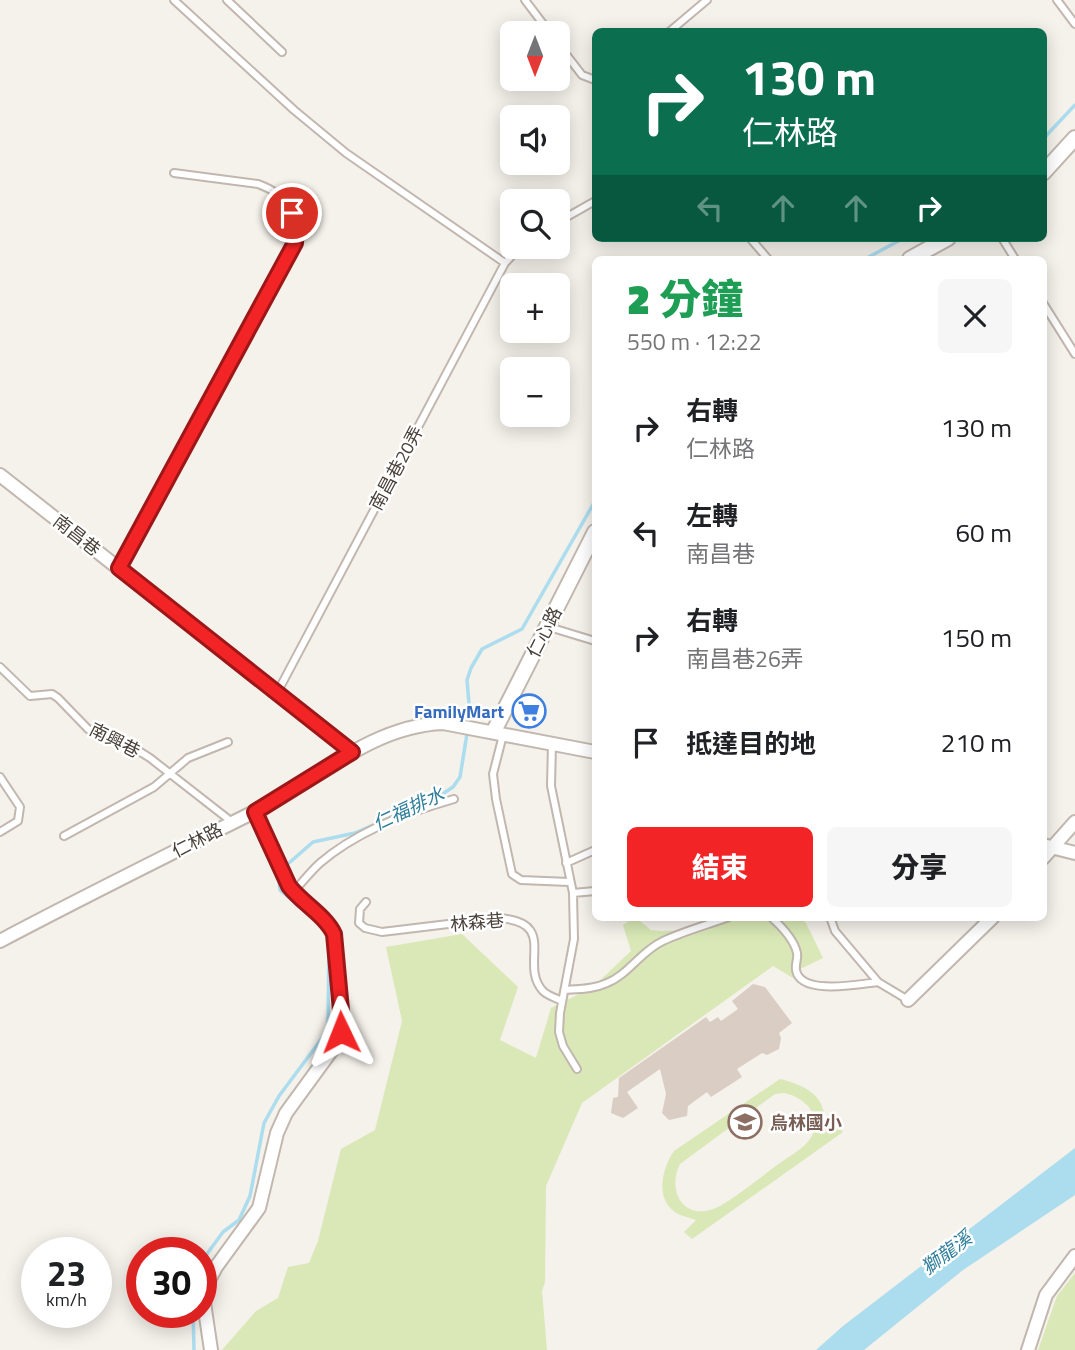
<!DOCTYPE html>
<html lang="zh-TW">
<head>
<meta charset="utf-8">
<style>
	:root { --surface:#fff; --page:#f6f6f6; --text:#202124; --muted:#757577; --accent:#f32425 }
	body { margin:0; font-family:"Titillium Web","Noto Sans TC",sans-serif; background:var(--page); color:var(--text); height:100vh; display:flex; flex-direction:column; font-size:26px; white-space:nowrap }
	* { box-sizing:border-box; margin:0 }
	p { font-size:23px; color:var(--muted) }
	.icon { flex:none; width:38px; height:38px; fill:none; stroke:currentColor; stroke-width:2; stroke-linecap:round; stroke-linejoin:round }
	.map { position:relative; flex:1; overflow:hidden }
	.drawer { position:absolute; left:592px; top:256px; width:455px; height:665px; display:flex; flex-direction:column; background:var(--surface); border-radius:10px; box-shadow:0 4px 18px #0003 }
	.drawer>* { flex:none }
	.hud { position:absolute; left:592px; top:28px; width:455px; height:214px; border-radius:10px; box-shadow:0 4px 18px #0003; background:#0b6e4f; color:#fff; overflow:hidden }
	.needle { width:46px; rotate:180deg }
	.buttons { position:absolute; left:500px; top:21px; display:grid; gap:14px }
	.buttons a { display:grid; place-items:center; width:70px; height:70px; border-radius:10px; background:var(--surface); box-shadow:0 4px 18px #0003; font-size:35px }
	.speed { position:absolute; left:21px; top:1237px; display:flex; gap:14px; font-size:35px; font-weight:700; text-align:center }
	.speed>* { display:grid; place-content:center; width:91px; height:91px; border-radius:50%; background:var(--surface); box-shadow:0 4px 18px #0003; line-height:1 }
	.speed small { font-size:18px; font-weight:400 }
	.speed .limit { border:10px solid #d22; background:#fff; color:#111 }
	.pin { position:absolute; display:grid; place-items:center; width:60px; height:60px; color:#fff; margin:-30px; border:4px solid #fff; border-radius:50%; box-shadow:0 2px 7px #0007 }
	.me { position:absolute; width:77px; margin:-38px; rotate:358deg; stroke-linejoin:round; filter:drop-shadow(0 0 5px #0008) }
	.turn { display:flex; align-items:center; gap:24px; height:147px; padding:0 35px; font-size:32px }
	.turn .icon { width:91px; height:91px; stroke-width:2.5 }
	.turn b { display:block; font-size:49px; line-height:60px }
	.lanes { display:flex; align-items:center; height:66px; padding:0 35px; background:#0003; justify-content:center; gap:35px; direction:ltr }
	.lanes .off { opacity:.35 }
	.round { display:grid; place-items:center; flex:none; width:74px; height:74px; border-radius:10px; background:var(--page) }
	.summary { display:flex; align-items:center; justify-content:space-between; height:119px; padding:0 35px }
	h1 { font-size:42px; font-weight:800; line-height:52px; color:#1e9e55 }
	.action { display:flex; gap:14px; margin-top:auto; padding:14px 35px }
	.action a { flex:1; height:80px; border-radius:10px; background:var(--accent); color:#fff; font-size:28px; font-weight:800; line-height:80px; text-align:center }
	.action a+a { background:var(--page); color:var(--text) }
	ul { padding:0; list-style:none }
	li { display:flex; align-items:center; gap:21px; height:105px; padding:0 35px }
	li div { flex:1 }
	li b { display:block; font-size:26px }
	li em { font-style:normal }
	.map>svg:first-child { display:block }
	.green { fill:#d9e8b6; fill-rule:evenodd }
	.water { fill:#abddef }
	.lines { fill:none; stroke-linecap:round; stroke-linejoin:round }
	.stream { stroke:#abddef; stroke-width:3.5 }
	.building { fill:#dacec4 }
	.service-casing { stroke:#c1b7ae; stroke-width:10 }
	.minor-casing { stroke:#c1b7ae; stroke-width:16 }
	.tertiary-casing { stroke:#c1b7ae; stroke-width:18 }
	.service { stroke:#fff; stroke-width:6 }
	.minor { stroke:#fff; stroke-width:12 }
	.tertiary { stroke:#fff; stroke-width:14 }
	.route-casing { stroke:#9e1718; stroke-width:18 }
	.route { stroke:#f32425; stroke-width:12 }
	.labels { text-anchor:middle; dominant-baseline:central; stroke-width:5; stroke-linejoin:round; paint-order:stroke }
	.street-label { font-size:18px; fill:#494039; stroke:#fff }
	.shop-label { font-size:18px; font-weight:bold; fill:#366cbe; stroke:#fff; text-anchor:end }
	.education-label { font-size:18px; font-weight:bold; fill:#785e54; stroke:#fff; text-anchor:start }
	.water-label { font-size:19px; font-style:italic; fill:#2f7e9b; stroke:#fff }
</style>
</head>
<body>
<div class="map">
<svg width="1075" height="1350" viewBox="0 0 1075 1350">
	<rect width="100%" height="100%" fill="#f5f1eb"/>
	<path class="green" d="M635 917 651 930 662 931 689 930 725 917H799L806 923 823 958 798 970 793 978 773 966 582 1103 546 1186 545 1282 542 1291 547 1350H222L256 1311 278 1298 288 1267 309 1263 318 1241 341 1149 375 1130 402 1021 386 947 462 934 518 987 500 1040 536 1058 551 1008 593 987 631 951 623 925Z
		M780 1079C812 1087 830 1100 823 1134L836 1125 843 1132 692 1239 684 1232 696 1220C691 1218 685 1217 680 1215 654 1203 661 1170 674 1151ZM784 1093C809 1098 827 1122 806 1144 799 1151 788 1157 780 1163 764 1174 730 1203 713 1209 682 1220 667 1189 680 1164L775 1094Z
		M1075 1273V1350H1038L1057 1296Z"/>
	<path class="water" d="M1075 1148V1195L963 1270 864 1350H816L843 1326Z"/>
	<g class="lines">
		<path class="stream" d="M1043 139 1075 105
			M865 259 904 238
			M289 863 313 842 355 833 441 795 453 787 460 777 470 715 467 680 471 668 482 649 522 629 595 501
			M201 1262 223 1232 239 1220 250 1196 264 1123 279 1096 326 1033 328 1025 329 940 323 926 280 890 279 881
			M193 1312 194 1350"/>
	</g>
	<path class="building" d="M753 984 765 987 792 1023 779 1033 781 1038 779 1049 767 1055 762 1053 737 1069 742 1077 711 1097 707 1092 688 1106 687 1116 669 1120 662 1113 666 1094 660 1069 627 1092 638 1108 623 1118 611 1113 613 1098 618 1097 619 1078 706 1017 710 1022 718 1017 721 1021 738 1009 732 1001Z"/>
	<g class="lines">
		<defs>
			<path id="service" d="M174 0 294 110 346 153 505 263
				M227 0 282 52
				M525 0 550 33
				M1057 0 1075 24
				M669 32 707 0
				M558 44 582 75 595 80
				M558 222 595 201
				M750 238 768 259
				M1002 238 1015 259
				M1043 303 1075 354
				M119 568 295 243C297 211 288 195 258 184L174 173
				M549 627 595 641
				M0 667 30 696 52 694 58 698 88 729 99 735 123 741 150 758 232 822
				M277 693 505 263 520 247
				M503 735 493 774 496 799 512 874 521 880 569 882
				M552 743 551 786 573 893 574 939 560 1013 559 1032 563 1046 577 1069
				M0 777 20 807 18 821 0 832
				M64 836 154 787 188 758 228 742
				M566 863 595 850
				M293 892C302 883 310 872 320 863 356 832 408 812 454 799
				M573 893 595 891
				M366 902 360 909 359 923 365 928 382 932 498 918C560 922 518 964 543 991 548 996 556 998 562 1001
				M771 917C781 926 794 939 797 953 798 959 795 964 796 970 800 996 860 984 878 982
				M830 917 835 931 878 982 908 1000
				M565 990C579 989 594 989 607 983 629 974 641 951 663 941 684 931 707 925 729 917"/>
			<path id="minor" d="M0 475 352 752
				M1047 846 1075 853
				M1043 858 1075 822
				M0 941C83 897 168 855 252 813 315 781 370 726 443 723L595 752
				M908 1000 993 917
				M211 1350 203 1296 208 1282 216 1267 259 1208 277 1133 286 1113 337 1043 341 1032 342 1021 334 934C325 915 302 903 289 886L255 812
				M1028 1350 1046 1295 1075 1256"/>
			<path id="tertiary" d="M1043 173 1075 138
				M910 259 948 238
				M494 731 595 532"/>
		</defs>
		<use href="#service" class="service-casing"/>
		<use href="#minor" class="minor-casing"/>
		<use href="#tertiary" class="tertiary-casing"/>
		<use href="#service" class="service"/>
		<use href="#minor" class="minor"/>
		<use href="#tertiary" class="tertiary"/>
	</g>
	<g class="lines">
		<defs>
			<path id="route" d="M292 213 296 227 295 243 119 568 352 752 255 812 289 886C302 903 325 915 334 934L342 1021 341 1032"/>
		</defs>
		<use href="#route" class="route-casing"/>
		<use href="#route" class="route"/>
	</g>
	<defs>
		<symbol id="supermarket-ring" viewBox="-11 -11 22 22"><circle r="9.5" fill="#fff" stroke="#3f7fe0" stroke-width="1.5"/><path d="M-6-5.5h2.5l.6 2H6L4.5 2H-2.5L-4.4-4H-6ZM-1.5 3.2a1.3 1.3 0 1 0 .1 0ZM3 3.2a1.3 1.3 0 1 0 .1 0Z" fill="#3f7fe0"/></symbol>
		<symbol id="school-ring" viewBox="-11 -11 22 22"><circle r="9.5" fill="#fff" stroke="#8d6e63" stroke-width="1.5"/><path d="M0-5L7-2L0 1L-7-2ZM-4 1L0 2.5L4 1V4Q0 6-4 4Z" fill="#8d6e63"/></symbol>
	</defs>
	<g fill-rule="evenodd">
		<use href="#supermarket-ring" x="510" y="692" width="38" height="38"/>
		<use href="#school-ring" x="726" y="1103" width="38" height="38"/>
	</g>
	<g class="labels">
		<g class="street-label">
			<text transform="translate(396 468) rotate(-62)">南昌巷20弄</text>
			<text transform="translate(77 535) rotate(38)">南昌巷</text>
			<text transform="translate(544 632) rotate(-63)">仁心路</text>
			<text transform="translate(115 740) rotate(27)">南興巷</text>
			<text transform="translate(197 840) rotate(-27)">仁林路</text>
			<text transform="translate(477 922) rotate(-5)">林森巷</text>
		</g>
		<g class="shop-label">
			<text x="504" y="711">FamilyMart</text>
		</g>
		<g class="education-label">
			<text x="770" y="1122">烏林國小</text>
		</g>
		<g class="water-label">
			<text transform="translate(408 808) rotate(-25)">仁福排水</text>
			<text transform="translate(946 1252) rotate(-37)">獅龍溪</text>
		</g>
	</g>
</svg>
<div class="buttons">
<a><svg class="needle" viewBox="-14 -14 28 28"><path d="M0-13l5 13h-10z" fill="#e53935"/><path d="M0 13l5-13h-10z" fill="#757577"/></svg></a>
<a><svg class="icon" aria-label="sound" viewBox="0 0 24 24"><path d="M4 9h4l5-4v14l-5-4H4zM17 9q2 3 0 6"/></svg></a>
<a><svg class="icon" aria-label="search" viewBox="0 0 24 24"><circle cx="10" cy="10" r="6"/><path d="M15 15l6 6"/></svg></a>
<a>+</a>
<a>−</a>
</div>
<div class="speed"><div>23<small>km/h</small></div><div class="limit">30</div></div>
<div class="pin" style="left:292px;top:213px;background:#d93025"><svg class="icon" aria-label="arrive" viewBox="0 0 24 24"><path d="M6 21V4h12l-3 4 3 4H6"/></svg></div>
<svg class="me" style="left:341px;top:1032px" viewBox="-20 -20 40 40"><path d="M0-17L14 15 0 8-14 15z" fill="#f32425" stroke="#fff" stroke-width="4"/></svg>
<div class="hud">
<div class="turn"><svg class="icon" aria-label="right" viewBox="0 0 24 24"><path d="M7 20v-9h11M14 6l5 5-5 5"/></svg><div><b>130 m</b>仁林路</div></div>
<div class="lanes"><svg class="icon off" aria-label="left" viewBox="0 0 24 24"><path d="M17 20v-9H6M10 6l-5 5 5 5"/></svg><svg class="icon off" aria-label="ahead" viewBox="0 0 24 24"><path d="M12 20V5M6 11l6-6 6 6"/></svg><svg class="icon off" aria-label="ahead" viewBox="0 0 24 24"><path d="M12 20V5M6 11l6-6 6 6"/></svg><svg class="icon" aria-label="right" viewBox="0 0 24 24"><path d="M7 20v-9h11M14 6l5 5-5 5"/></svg></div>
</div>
<section class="drawer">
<div class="summary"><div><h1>2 分鐘</h1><p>550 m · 12:22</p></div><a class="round"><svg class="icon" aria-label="close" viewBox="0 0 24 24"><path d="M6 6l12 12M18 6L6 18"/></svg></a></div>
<ul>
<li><svg class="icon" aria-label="right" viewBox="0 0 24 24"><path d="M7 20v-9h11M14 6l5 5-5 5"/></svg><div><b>右轉</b><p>仁林路</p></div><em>130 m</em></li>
<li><svg class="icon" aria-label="left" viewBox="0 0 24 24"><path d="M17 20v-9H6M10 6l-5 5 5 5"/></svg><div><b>左轉</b><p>南昌巷</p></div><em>60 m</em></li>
<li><svg class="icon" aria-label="right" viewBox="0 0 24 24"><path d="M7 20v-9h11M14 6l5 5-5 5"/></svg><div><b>右轉</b><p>南昌巷26弄</p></div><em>150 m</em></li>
<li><svg class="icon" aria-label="arrive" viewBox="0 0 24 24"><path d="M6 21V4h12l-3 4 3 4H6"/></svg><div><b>抵達目的地</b></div><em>210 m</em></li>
</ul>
<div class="action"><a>結束</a><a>分享</a></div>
</section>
</div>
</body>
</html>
